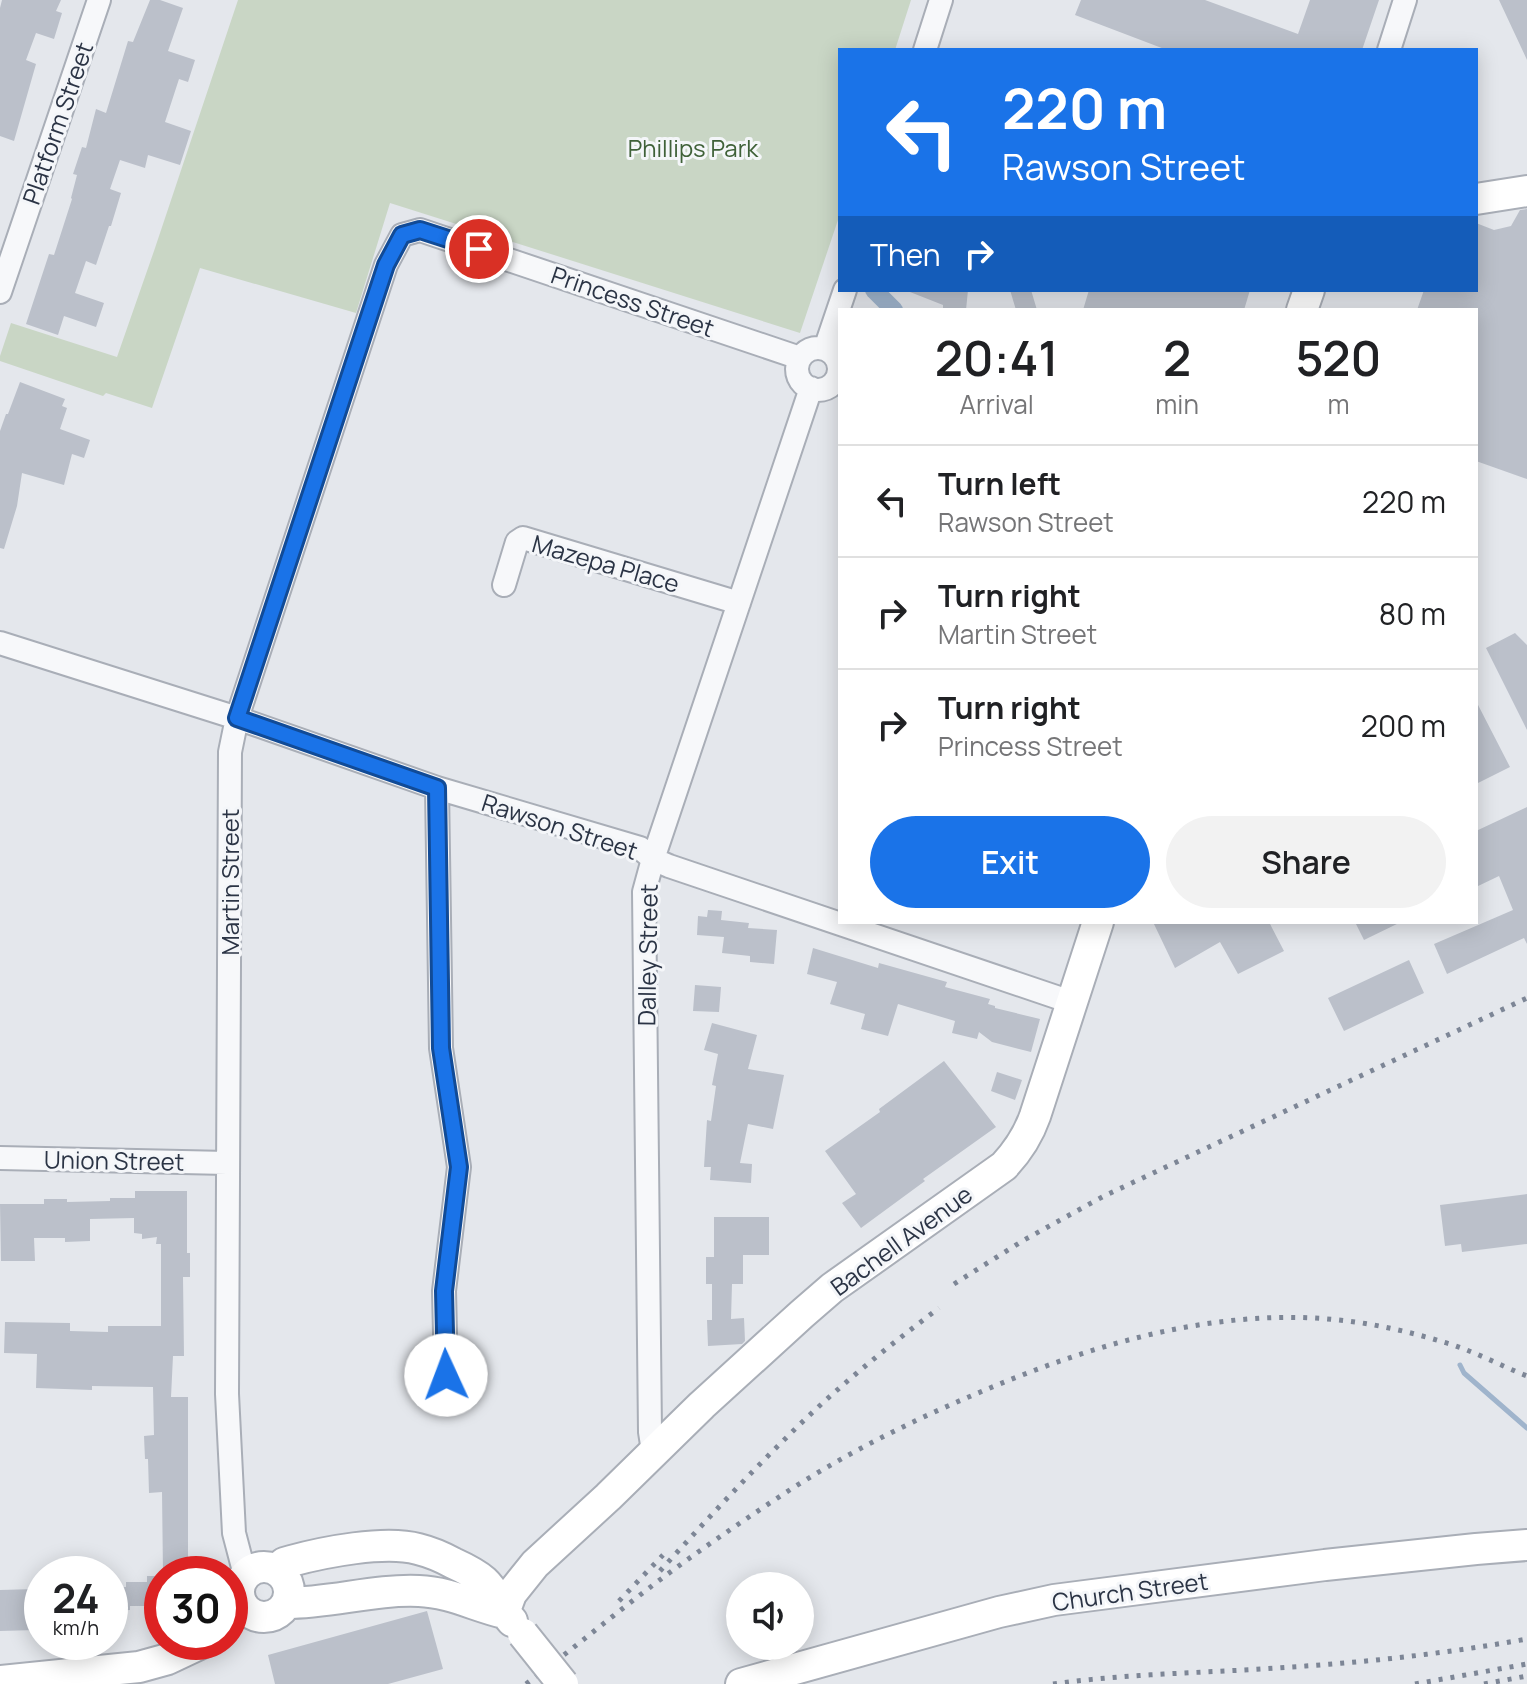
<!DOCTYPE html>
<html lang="en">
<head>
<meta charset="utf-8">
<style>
	:root { --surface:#fff; --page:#f2f2f2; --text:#202124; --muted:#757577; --line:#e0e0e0; --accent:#1a73e8 }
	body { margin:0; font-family:Manrope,sans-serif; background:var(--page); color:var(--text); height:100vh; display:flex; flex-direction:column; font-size:30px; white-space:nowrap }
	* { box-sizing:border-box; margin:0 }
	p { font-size:26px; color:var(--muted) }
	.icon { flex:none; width:44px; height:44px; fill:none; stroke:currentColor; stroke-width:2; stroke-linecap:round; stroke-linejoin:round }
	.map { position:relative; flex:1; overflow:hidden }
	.sheet { position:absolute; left:838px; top:308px; width:640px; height:616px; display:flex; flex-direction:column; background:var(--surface); border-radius:0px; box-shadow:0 4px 20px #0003 }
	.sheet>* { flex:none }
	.banner { position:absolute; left:838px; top:48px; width:640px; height:244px; border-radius:0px; box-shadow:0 4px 20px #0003; background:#1a73e8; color:#fff; overflow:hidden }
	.controls { position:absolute; left:726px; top:1572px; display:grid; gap:16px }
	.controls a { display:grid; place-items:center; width:88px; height:88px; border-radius:50%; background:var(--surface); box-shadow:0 4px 20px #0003; font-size:40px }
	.speed { position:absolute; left:24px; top:1556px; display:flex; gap:16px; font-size:40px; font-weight:700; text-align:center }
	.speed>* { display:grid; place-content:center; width:104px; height:104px; border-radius:50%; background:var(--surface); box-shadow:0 4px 20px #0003; line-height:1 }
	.speed small { font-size:20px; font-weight:400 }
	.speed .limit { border:12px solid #d22; background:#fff; color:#111 }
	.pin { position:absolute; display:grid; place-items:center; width:68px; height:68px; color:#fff; margin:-34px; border:4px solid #fff; border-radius:50%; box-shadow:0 2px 8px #0007 }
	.me { position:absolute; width:88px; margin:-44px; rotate:358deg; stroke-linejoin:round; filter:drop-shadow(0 0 6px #0008) }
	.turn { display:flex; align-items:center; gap:28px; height:168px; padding:0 32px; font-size:36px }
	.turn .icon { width:104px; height:104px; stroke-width:2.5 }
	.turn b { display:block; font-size:56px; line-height:68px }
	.then { display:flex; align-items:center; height:76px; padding:0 32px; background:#0003; gap:16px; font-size:30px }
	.eta { display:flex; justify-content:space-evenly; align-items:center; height:136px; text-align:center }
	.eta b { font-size:48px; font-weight:600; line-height:56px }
	.primary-button { display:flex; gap:16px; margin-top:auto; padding:16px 32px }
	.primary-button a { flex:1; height:92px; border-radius:48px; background:var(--accent); color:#fff; font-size:32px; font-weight:600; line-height:92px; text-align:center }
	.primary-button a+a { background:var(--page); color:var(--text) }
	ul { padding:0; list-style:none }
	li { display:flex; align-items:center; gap:24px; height:112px; padding:0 32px; border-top:2px solid var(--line) }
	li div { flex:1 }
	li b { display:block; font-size:30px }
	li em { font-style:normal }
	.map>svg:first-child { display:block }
	.green { fill:#c9d6c5 }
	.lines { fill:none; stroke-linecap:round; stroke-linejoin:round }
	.stream { stroke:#9fb4cc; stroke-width:5 }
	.canal { stroke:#9fb4cc; stroke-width:18 }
	.building { fill:#bbc0ca }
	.minor-casing { stroke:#a9aeb7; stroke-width:26 }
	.secondary-casing { stroke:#a9aeb7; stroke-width:34 }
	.minor { stroke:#f7f8fa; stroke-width:22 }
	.secondary { stroke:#fff; stroke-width:30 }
	.rail { stroke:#7d8696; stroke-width:5; stroke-dasharray:4 8; stroke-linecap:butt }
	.secondary-bridge-casing { stroke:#a9aeb7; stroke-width:34; stroke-linecap:butt }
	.secondary-bridge { stroke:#fff; stroke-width:30 }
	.route-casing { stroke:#114b97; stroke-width:20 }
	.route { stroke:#1a73e8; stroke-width:14 }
	.labels { text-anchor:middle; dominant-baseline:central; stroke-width:6; stroke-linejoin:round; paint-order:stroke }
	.street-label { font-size:24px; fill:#2b3445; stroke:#f4f6f9 }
	.park-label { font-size:24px; fill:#3f6138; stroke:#f4f6f9 }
</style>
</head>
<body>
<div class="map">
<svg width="1527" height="1684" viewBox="0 0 1527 1684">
	<rect width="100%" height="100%" fill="#e4e7ec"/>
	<path class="green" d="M238 0H911L895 50H840V214L800 333 390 203 356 313 200 268 152 408 106 393 103 396 0 361V356L11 323 117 357 154 251Z"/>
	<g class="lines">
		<path class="stream" d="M1460 1365 1464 1373 1527 1428"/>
		<path class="canal" d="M874 290 894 310"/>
	</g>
	<path class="building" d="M2 0H61L56 11 62 13 54 39 36 33 26 60 36 64 14 141 0 136V8Z
		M150 0H160L183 8 168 51 195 60 188 82 179 79 165 122 191 131 180 165 148 155 145 168 120 160 110 189 121 193 111 226H109L96 265 86 261 75 293 104 303 96 327 64 316 58 335 26 324 49 254 54 255 72 199 71 198 77 175 73 174 82 147 86 148 96 109 106 113 128 41 133 42Z
		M1081 0H1205L1298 34 1310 0H1379L1362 50H1167L1075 15Z
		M1499 0H1527V60Z
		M1527 209V479L1476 461V310H1417L1424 290H1476V223L1494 230 1511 226 1520 210Z
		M910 290H968L966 310H943V305L910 292Z
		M1010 290H1031L1037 310H1016Z
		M1089 290H1250L1244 310H1083Z
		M20 382 65 399 62 406 67 408 60 429 90 440 84 458 72 454 64 485 22 473 17 506 4 549 0 548V431L6 414H8Z
		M1515 633 1527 645V730L1486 648Z
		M1476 701 1510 767 1476 784Z
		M1527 807V944L1524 938 1447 974 1434 944 1513 910 1499 876 1476 887V831Z
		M708 910 722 911 721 920 749 923 748 928 777 930 774 964 750 962V956L722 953 724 937 697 935 698 916 707 917Z
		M1153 922H1269L1284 951 1238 974 1220 942 1175 968Z
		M1355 922H1401L1364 940Z
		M813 948 878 968 879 963 947 982 945 987 990 999 988 1004 995 1006V1008L1040 1019 1031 1052 992 1042 979 1032 977 1039 952 1033 955 1021 898 1004 888 1036 861 1029 865 1014 830 1004 837 982 807 974Z
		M1409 960 1424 993 1344 1031 1328 998Z
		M695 985 721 987 719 1012 693 1011Z
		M712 1023 757 1035 748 1069 784 1075 773 1129 748 1124 740 1163 752 1164 751 1183 710 1180 711 1167H704L707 1120 711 1121 716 1086 712 1085 718 1054 704 1050Z
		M944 1061 996 1127 923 1179 925 1181 861 1228 842 1203 856 1194 825 1151 880 1112 879 1109Z
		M997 1072 1022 1080 1015 1100 991 1091Z
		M135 1191H187V1253H190V1277H183L184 1356H173L171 1397H188V1574H163L162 1492 149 1493 148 1459H145L144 1436 154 1435 153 1387 92 1386V1390L36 1388 37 1354 4 1353 5 1322 70 1323V1331L108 1332V1326H161V1244H156L157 1237 142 1239V1234L134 1233V1218L90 1219V1241L65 1242V1238H34L35 1261H1L0 1204H44V1199H67V1202L110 1201V1198H135Z
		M1527 1194V1244L1462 1252 1461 1244 1445 1246 1440 1205Z
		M714 1217H769V1255H743V1284H732L731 1319 744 1318 745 1341 742 1344 708 1346 707 1320H712V1284H706V1257H714Z
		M147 1576H162V1601H151V1606H130V1610L110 1611V1588L126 1587V1582H147Z
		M35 1589 36 1630 0 1631V1590Z
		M427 1611 443 1669 388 1684H275L268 1655Z"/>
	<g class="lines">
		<defs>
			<path id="minor" d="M925 50 941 0
				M1389 50 1405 0
				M0 292 99 0
				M797 369a21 21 0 1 1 42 0a21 21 0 1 1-42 0Z
				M825 349 845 290
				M504 585 517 542 523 538 739 603
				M0 643 237 718 437 788 640 848 653 859 669 866 1071 1002
				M437 788 441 1048 459 1167 444 1291 446 1375
				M0 1158 227 1163
				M653 1451 650 1432 644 892 653 859 811 388
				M245 1575 234 1533 227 1394 230 752 237 718 386 265 402 235 420 230 800 358"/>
			<path id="secondary" d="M1476 199 1527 191
				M1302 310 1309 290
				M239 1592a25 25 0 1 1 50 0a25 25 0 1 1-50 0Z
				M276 1570 284 1563 291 1561C324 1552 385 1540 418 1549 430 1552 442 1557 453 1563 464 1568 475 1573 484 1581 497 1593 501 1609 512 1621
				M287 1603C331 1603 375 1589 419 1591 449 1592 475 1606 504 1613
				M504 1613 511 1594 535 1564 608 1497 702 1405 802 1314 832 1288 1004 1166C1018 1151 1028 1136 1035 1116L1098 922
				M0 1681 139 1667 168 1659 204 1642
				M741 1684 999 1612 1054 1600 1325 1565 1476 1549 1527 1545"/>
		</defs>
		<use href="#minor" class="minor-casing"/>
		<use href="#secondary" class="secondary-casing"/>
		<use href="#minor" class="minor"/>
		<use href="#secondary" class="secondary"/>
		<path class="rail" d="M954 1284 1024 1240 1104 1196 1527 998
			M660 1571C702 1525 744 1479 788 1436 835 1389 886 1348 939 1308
			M619 1601 663 1555
			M526 1684C573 1649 618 1611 665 1576 704 1547 744 1520 785 1493 845 1454 911 1421 978 1393 1105 1339 1245 1298 1384 1327 1404 1331 1424 1336 1443 1342 1472 1350 1499 1365 1527 1376
			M1053 1684C1132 1673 1212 1673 1291 1667 1370 1662 1449 1653 1527 1639
			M1415 1684 1527 1664
			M1484 1684 1527 1676"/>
		<defs>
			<path id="secondary-bridge" d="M523 1634 563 1684"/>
		</defs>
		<use href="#secondary-bridge" class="secondary-bridge-casing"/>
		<use href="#secondary-bridge" class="secondary-bridge"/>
	</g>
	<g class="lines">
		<defs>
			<path id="route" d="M446 1375 444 1291 459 1167 441 1048 437 788 237 718 386 265 402 235 420 230 479 249"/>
		</defs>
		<use href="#route" class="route-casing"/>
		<use href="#route" class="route"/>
	</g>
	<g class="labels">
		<g class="street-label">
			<text transform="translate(57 123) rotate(-71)">Platform Street</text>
			<text transform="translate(633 301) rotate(19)">Princess Street</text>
			<text transform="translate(606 563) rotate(16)">Mazepa Place</text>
			<text transform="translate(560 826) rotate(18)">Rawson Street</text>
			<text transform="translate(229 882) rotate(-90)">Martin Street</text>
			<text transform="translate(647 955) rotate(-89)">Dalley Street</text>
			<text transform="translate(114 1160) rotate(1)">Union Street</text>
			<text transform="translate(901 1240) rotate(-36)">Bachell Avenue</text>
			<text transform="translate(1130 1591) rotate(-8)">Church Street</text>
		</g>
		<g class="park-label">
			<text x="693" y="147">Phillips Park</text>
		</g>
	</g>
</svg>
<div class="controls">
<a><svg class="icon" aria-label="sound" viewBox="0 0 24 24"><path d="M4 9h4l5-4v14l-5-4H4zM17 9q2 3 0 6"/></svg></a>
</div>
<div class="speed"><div>24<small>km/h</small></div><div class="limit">30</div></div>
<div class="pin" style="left:479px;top:249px;background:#d93025"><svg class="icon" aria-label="arrive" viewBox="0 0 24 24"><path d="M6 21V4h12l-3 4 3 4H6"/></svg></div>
<svg class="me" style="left:446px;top:1375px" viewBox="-20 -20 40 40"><circle r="19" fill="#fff"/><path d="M0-13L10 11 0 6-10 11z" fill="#1a73e8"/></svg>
<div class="banner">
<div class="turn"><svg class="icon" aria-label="left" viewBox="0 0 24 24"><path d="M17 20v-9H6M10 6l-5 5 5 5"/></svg><div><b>220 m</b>Rawson Street</div></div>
<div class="then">Then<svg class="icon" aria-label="right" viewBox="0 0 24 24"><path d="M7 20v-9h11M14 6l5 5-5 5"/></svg></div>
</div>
<section class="sheet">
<div class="eta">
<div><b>20:41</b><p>Arrival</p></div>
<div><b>2</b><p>min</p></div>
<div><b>520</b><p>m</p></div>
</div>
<ul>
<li><svg class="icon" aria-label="left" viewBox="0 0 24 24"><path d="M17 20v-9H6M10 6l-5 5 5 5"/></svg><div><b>Turn left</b><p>Rawson Street</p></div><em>220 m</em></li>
<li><svg class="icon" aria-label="right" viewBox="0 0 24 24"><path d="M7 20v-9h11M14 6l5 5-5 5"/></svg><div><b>Turn right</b><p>Martin Street</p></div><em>80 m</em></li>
<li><svg class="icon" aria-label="right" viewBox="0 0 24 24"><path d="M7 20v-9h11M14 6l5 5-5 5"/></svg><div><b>Turn right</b><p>Princess Street</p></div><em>200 m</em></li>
</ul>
<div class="primary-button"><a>Exit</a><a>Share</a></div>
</section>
</div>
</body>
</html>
